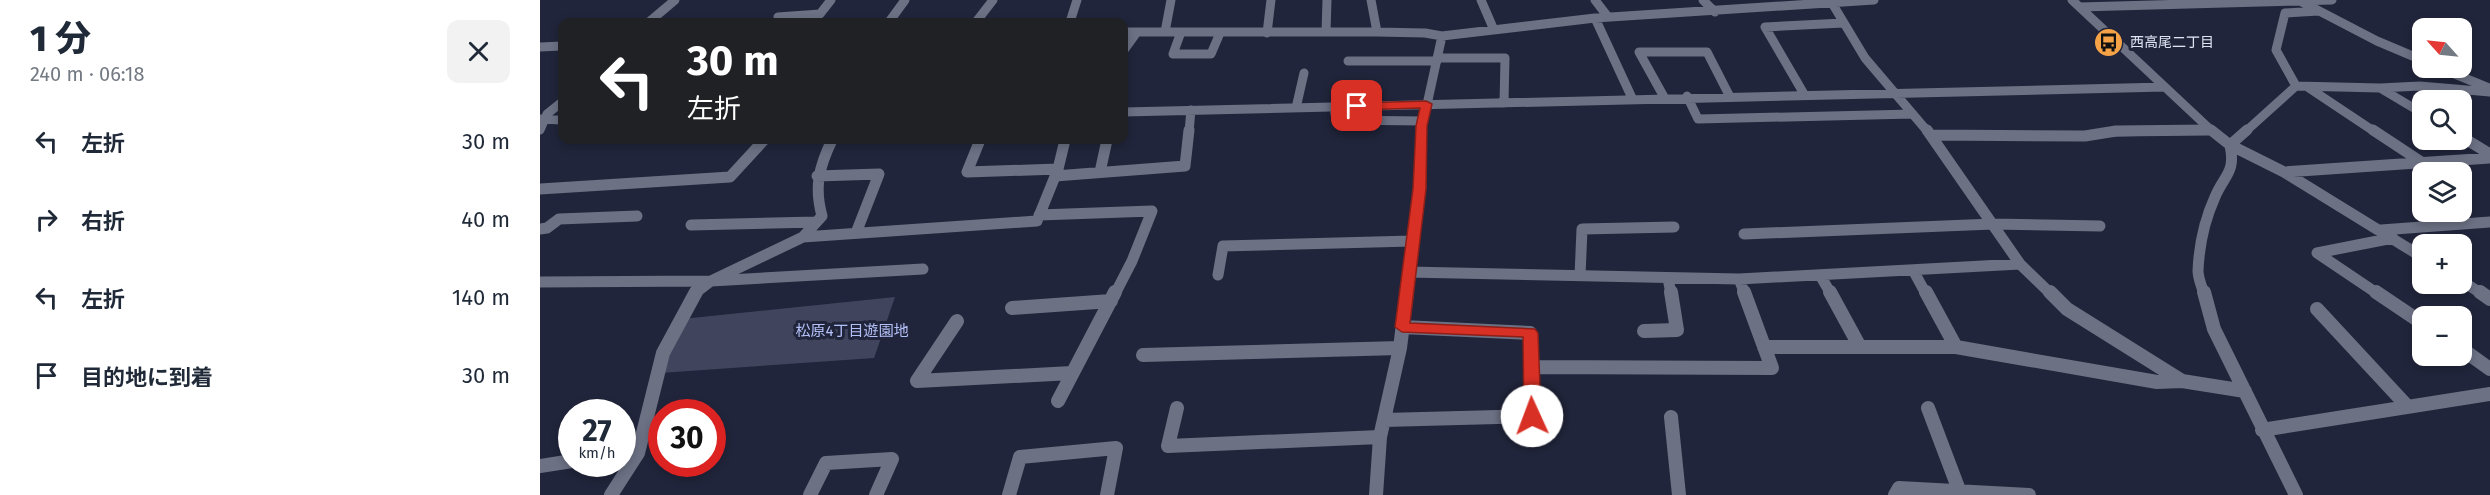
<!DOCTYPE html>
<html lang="ja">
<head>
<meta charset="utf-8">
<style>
	:root { --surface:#fff; --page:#f2f2f3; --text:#1f2937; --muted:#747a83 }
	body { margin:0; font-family:"Fira Sans","Noto Sans JP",sans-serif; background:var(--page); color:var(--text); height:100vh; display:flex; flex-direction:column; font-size:22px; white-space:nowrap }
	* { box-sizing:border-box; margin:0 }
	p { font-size:20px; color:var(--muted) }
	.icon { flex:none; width:33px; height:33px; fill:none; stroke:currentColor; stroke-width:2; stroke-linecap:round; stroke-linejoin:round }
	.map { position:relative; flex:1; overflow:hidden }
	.details { display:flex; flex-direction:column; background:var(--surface); width:540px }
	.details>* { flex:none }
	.top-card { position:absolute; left:18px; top:18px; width:570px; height:126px; border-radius:12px; box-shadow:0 3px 9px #0003; background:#202124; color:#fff; overflow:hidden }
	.needle { width:39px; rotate:297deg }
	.buttons { position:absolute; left:1872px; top:18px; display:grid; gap:12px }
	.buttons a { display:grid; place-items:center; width:60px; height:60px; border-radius:12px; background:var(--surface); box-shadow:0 3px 9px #0003; font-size:30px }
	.speed { position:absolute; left:18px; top:399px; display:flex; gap:12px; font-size:30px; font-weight:700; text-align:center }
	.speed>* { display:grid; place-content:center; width:78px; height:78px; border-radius:50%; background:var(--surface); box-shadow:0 3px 9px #0003; line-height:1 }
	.speed small { font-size:15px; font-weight:400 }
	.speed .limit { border:9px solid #d22; background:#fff; color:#111 }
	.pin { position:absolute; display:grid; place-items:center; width:51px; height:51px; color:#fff; margin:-26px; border-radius:12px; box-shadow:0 3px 9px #0006 }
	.me { position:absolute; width:66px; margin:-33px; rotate:358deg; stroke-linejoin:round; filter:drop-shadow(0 0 4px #0008) }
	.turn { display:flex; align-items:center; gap:21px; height:126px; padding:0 30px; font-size:27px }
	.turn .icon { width:78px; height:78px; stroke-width:2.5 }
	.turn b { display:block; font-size:42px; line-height:51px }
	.round { display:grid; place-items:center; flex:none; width:63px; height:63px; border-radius:12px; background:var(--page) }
	.overview { display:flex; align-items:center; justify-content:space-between; height:102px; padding:0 30px }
	h1 { font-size:36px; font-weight:800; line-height:45px }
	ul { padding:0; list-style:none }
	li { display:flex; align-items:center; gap:18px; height:78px; padding:0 30px }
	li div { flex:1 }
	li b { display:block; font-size:22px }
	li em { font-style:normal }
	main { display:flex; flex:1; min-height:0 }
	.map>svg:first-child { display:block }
	.green { fill:#40455d }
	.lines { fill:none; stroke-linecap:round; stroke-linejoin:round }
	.minor-far2 { stroke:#6c7184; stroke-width:9 }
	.minor-far1 { stroke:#6c7184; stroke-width:11 }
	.minor { stroke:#6c7184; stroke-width:14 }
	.route { fill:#d93025; stroke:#8d1f18; stroke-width:1.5 }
	.labels { text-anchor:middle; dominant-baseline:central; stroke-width:6; stroke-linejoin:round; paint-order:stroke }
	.far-poi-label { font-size:14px; fill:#dfe3f2; stroke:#21253b; text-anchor:start }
	.park-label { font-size:15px; fill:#b4c1f8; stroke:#21253b }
</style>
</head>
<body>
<main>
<section class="details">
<div class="overview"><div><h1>1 分</h1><p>240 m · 06:18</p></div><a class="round"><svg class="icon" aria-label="close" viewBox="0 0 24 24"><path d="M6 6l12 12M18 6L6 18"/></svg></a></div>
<ul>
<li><svg class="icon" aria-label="left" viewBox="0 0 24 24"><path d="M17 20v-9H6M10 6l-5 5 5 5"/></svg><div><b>左折</b></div><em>30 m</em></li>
<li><svg class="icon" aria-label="right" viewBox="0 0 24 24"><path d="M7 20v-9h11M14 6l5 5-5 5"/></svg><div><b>右折</b></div><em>40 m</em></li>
<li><svg class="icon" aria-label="left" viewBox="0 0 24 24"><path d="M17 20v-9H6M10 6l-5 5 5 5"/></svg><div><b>左折</b></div><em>140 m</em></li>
<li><svg class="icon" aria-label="arrive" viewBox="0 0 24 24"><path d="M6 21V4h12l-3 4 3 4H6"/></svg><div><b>目的地に到着</b></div><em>30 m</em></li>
</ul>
</section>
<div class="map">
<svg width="1950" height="495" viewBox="0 0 1950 495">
	<rect width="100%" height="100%" fill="#21253b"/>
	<path class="green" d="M355 297 334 358 120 373 142 319Z"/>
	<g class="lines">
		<path class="minor-far2" d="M831 0 837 32
			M941 0 954 30
			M1055 0 1068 17
			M1163 0 1175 12
			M1532 0 1673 132
			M1762 2 1837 41 1882 60
			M1292 3 1325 58 1388 132
			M1540 7 1792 0
			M238 17 280 14 291 0
			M1055 18 1092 98
			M109 22 135 0
			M349 22 365 0
			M436 22 453 0
			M530 22 537 0
			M584 32H837L885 33 902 36 1055 18 1334 0
			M625 32 631 0
			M641 32 633 54H671L680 33
			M786 32 787 0
			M727 33 731 0
			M0 47 22 46
			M584 50 597 32
			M897 58H965L964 103
			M808 61H897
			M1900 68 1949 88
			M1756 86 1736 50 1745 13 1778 11
			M1769 88 1835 132
			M1840 88 1882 113
			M1264 94 1225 27 1303 23
			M1147 96 1158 119 1373 114
			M1124 97 1099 52H1167L1189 95
			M794 107 796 120 883 121
			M756 108 764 73
			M584 112 1625 87
			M0 119 22 120
			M0 130 7 114 22 102
			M649 132 651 110
			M881 132 902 36
			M1573 132 1671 130
			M1705 132 1756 86 1840 88 1880 86 1950 92"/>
		<path class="minor-far1" d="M1387 130 1480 264 1511 294
			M1671 130 1690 145 1744 172 1882 257
			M1833 130 1883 163
			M1391 135 1545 136 1576 131 1669 130
			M1922 137 1950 154
			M440 140 427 172 518 169
			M1690 145 1707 130
			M560 172 567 140
			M1744 172 1950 158
			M277 176 339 174 316 233
			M515 176 645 166 649 130
			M0 189 190 177 224 140
			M499 215 612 211 592 261 575 294
			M151 225 276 222
			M0 229 7 228 19 219 97 216
			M1841 230 1950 222
			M1204 234 1453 224 1560 226
			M263 237 497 221 518 169 525 140
			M1373 270 1386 294
			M868 272 1199 279 1480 264
			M678 275 683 246 872 241
			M1280 275 1291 294
			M1040 276 1042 229 1134 227
			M1128 278 1131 294
			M1199 279 1205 294
			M1922 281 1942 294
			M0 282 171 281 263 237 282 216C274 187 279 167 292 140
			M154 294 171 281 383 269
			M867 294 880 189 881 130
			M1664 294C1662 287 1658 278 1658 271 1659 247 1665 219 1675 197 1684 175 1696 173 1690 145
			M1838 294 1777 253 1853 238"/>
		<path class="minor" d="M1290 292 1320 347
			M1386 292 1416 347
			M1510 292 1527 309 1642 381 1705 391
			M1664 292 1674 329 1756 495
			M1836 292 1882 323
			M1940 292 1950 299
			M472 308 571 301
			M1777 309 1867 406
			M417 321 377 381 532 373
			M1104 331 1137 330 1131 292
			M1224 347H1416L1617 382 1642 381
			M1922 349 1950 369
			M603 355 860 348
			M991 367 1232 368 1204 292
			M518 401 575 292
			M637 408 628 446 840 437
			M1388 408 1419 490
			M1131 417 1139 495
			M844 420 992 416 990 333 862 327
			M1722 430 1950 394
			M0 466 32 461
			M71 495 98 453 123 353 156 292
			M270 495 286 463 352 459 336 495
			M469 495 480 457 576 448 567 495
			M836 495 840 437 860 348 867 292
			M1355 495 1359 488 1489 495"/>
	</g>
	<path class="route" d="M886 101 892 104 887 126 886 189 870 323 995 329 998 333 1001 416 998 420H986L984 416 983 337 862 332 855 327 873 189 876 126 880 108 817 110 811 106 817 103Z"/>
	<defs>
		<symbol id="bus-disc" viewBox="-11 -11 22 22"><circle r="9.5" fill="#f6a247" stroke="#21253b"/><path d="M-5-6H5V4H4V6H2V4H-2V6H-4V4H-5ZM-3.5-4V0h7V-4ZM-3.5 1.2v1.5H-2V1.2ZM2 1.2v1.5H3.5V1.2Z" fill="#111"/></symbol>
	</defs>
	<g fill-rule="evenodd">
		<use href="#bus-disc" x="1552" y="26" width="33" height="33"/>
	</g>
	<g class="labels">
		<g class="far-poi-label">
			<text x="1590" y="42">西高尾二丁目</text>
		</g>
		<g class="park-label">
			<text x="312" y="331">松原4丁目遊園地</text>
		</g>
	</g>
</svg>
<div class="buttons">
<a><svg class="needle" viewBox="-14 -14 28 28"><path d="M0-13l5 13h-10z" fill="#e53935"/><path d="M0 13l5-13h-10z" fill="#747a83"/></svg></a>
<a><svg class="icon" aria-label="search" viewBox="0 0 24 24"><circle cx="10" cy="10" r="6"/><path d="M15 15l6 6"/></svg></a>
<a><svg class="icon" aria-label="layers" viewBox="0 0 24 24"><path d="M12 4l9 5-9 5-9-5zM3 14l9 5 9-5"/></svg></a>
<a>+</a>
<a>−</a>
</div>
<div class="speed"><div>27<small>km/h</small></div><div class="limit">30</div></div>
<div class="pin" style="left:817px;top:106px;background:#d93025"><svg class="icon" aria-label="arrive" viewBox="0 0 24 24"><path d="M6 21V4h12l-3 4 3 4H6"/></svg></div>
<svg class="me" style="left:992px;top:416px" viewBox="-20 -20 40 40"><circle r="19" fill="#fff"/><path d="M0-13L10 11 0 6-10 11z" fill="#d93025"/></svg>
<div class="top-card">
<div class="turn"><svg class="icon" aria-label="left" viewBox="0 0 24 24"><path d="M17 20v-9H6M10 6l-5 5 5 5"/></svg><div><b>30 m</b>左折</div></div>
</div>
</div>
</main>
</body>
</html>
